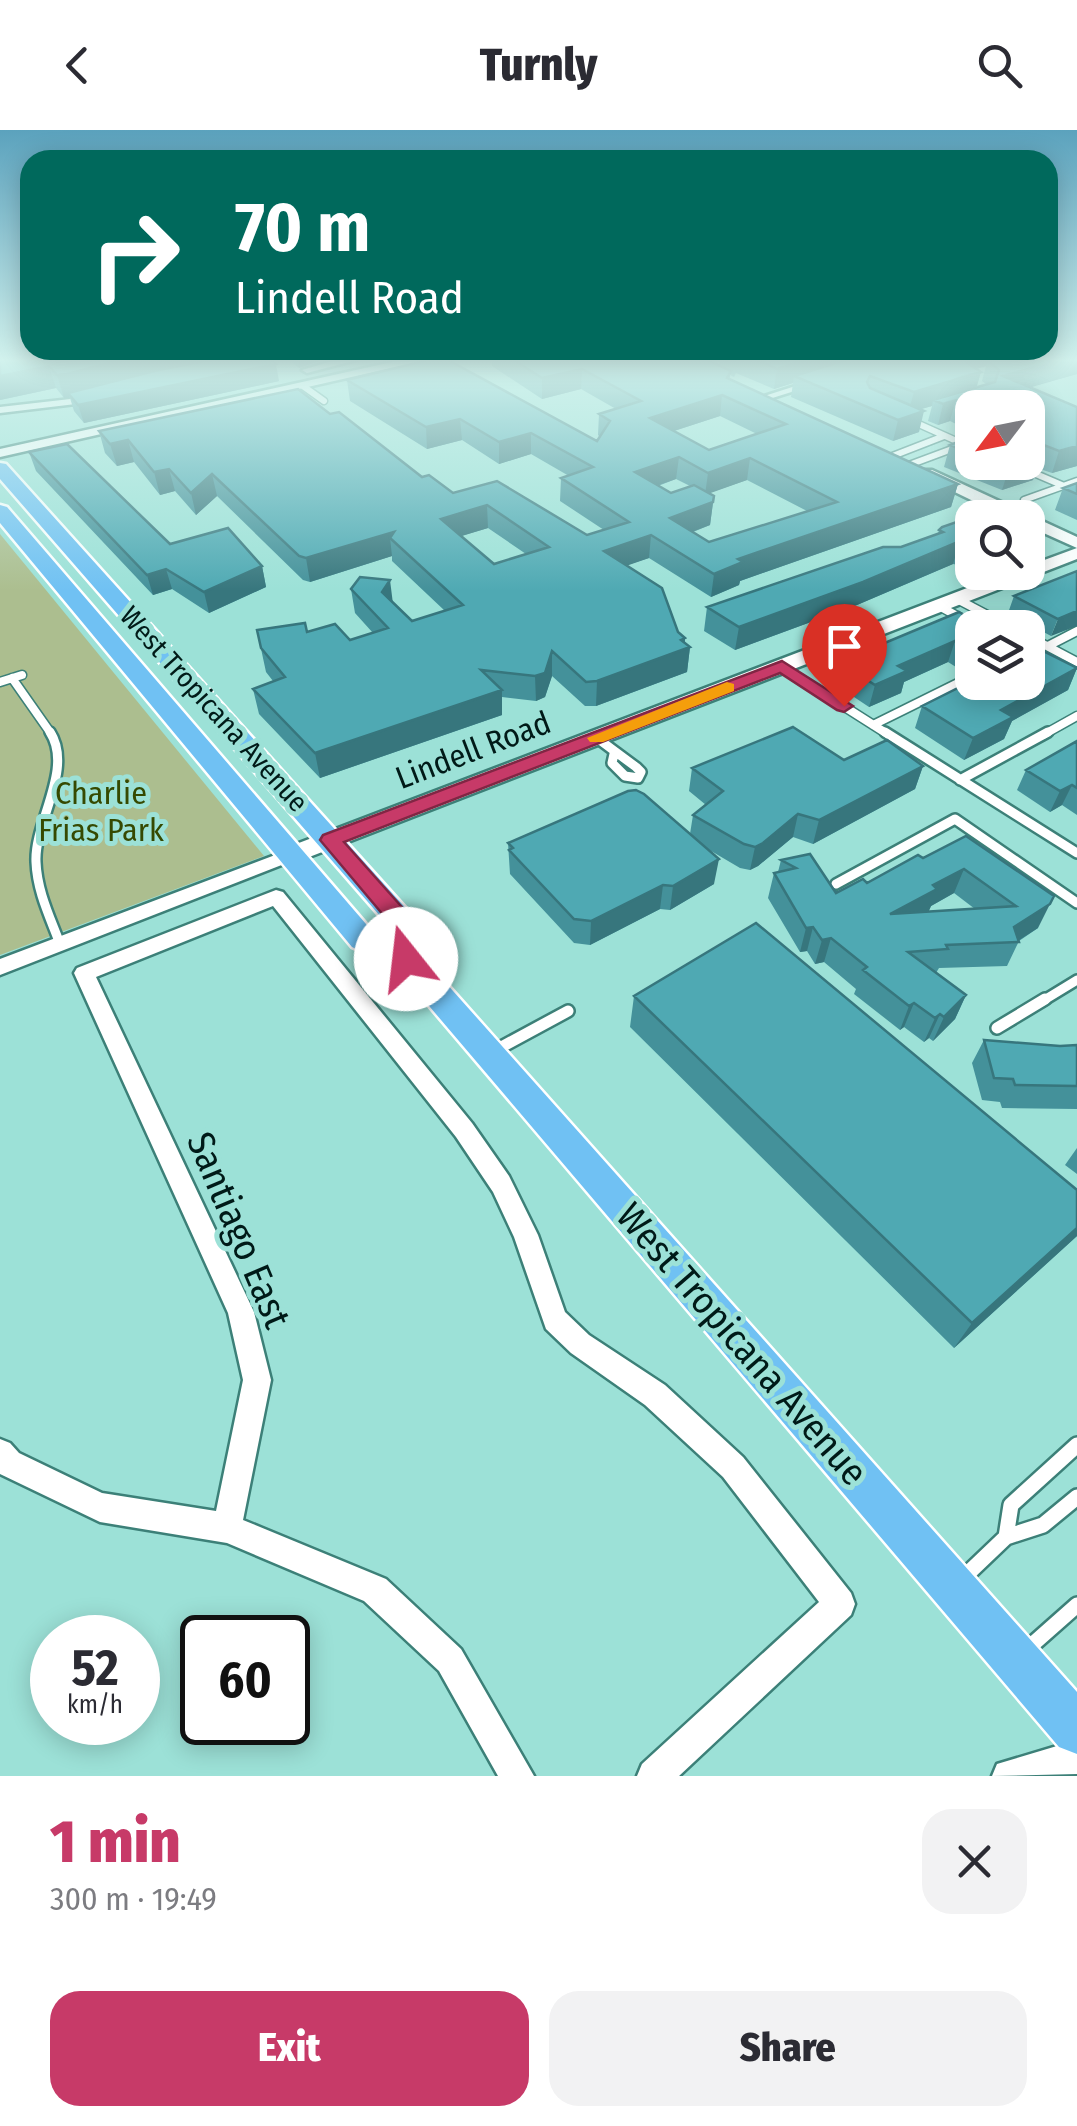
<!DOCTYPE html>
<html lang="en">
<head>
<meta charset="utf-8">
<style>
	:root { --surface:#fff; --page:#f2f2f3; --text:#2b2b33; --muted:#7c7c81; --accent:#c73a68 }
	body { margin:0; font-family:"Fira Sans Condensed",sans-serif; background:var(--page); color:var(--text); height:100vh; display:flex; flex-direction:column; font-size:38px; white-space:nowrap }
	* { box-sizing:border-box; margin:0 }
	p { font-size:32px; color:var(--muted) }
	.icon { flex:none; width:55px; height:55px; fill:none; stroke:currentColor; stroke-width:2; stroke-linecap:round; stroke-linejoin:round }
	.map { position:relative; height:1646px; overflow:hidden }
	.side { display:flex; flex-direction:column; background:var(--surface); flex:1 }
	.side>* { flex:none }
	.hud { position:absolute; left:20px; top:20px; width:1038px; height:210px; border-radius:30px; box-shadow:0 5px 25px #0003; background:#00695c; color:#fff; overflow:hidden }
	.needle { width:65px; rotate:238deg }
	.controls { position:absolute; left:955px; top:260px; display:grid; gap:20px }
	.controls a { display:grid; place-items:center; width:90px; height:90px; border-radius:20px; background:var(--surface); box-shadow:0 5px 25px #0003; font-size:50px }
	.speed { position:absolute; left:30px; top:1485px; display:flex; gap:20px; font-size:50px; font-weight:700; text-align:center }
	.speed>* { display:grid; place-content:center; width:130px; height:130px; border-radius:50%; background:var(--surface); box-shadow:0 5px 25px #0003; line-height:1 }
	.speed small { font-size:25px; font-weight:400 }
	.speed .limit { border:5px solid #111; border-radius:15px; background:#fff; color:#111 }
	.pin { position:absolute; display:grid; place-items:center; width:85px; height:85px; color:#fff; margin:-102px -42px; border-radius:50% 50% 50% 0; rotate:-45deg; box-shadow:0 0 10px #0007 }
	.pin .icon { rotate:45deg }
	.me { position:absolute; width:110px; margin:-55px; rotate:344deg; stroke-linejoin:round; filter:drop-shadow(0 0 8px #0008) }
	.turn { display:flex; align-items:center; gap:35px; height:210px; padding:0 50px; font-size:45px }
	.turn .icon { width:130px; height:130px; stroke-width:2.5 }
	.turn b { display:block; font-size:70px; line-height:85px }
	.round { display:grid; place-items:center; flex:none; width:105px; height:105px; border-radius:30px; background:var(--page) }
	.head { display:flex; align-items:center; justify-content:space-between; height:170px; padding:0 50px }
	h1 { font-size:60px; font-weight:800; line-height:75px; color:var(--accent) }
	.button { display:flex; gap:20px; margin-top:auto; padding:20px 50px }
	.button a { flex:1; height:115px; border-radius:30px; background:var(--accent); color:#fff; font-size:40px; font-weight:800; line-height:115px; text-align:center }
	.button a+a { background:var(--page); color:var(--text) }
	header { display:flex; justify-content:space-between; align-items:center; height:130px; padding:0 50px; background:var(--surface); font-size:45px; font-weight:800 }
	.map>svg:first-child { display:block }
	.green { fill:#acbe8f }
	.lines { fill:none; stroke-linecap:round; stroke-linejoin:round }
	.service-far4-casing { stroke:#3c8078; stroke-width:9 }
	.service-far3-casing { stroke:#3c8078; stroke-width:11 }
	.service-far2-casing { stroke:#3c8078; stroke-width:14 }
	.service-far1-casing { stroke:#3c8078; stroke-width:16 }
	.service-casing { stroke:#3c8078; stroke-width:20 }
	.minor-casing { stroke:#3c8078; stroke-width:5 }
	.tertiary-casing { stroke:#3c8078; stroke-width:5 }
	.primary-casing { stroke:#fff; stroke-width:5 }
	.service-far4 { stroke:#fff; stroke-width:6 }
	.service-far3 { stroke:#fff; stroke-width:8 }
	.service-far2 { stroke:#fff; stroke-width:9 }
	.service-far1 { stroke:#fff; stroke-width:11 }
	.service { stroke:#fff; stroke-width:15 }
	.minor { fill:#fff; fill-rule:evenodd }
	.tertiary { fill:#fff; fill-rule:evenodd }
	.primary { fill:#70c1f3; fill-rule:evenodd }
	.wall { fill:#44919a; fill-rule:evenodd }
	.shaded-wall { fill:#37767d }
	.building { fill:#4fa9b3; stroke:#37767d; stroke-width:2.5; fill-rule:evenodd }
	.route { fill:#c73a68; stroke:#812644; stroke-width:2.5 }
	.slow { fill:#f59e0b }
	.labels { text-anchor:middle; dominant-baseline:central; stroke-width:10; stroke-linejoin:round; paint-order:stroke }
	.far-street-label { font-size:28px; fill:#001a18; stroke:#9ce1d7 }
	.street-label { font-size:32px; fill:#001a18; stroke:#9ce1d7 }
	.park-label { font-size:32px; fill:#354901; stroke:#9ce1d7 }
	.near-street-label { font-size:38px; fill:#001a18; stroke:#9ce1d7 }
</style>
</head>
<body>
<header><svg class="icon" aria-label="back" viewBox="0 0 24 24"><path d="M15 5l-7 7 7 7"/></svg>Turnly<svg class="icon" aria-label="search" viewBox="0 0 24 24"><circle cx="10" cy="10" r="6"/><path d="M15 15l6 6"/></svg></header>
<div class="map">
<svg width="1077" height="1646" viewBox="0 0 1077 1646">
	<rect width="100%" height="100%" fill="#9ce1d7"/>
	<path class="green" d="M0 404 264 726 0 825Z"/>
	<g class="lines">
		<defs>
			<path id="service-far4" d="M303 256 324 271
				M912 291 972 318
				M890 327 944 306
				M1008 332 1064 356
				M909 335 960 316
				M1024 370 1077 351"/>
			<path id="service-far3" d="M957 469 1012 498
				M939 476 979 498
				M1028 506 1077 532
				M1048 516 1077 501
				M782 537 889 605
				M12 548 52 605
				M0 552 22 545
				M873 595 966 549
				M1043 605 1077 586"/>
			<path id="service-far2" d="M50 602C74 639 34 692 36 732 37 761 50 787 60 814
				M885 602 1077 723
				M597 608 636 637 641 642 638 648 625 646 612 633 614 624
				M960 650 1048 602
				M836 754 955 689 1077 773
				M1041 872 1077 850"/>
			<path id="service-far1" d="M997 898 1045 869
				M494 921 568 881"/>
			<path id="service" d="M1006 1407 1011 1375 1077 1315
				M962 1449 1006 1407 1043 1395 1077 1367
				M1025 1521 1077 1475"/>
			<path id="minor" d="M336 230H356L307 243 302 240Z
				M811 251 820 253 760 272 755 269Z
				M97 266 101 267V271L0 283V277Z
				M291 719 297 721 300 725 297 729 0 845V829Z
				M276 760 283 762 472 993 509 1046 538 1105 565 1182 589 1205 665 1255 743 1327 851 1463 855 1474 851 1485 679 1646H637L642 1634 819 1472 723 1347 645 1275 571 1223 546 1199 514 1107 493 1062 456 1007 273 776 96 847 254 1182 271 1250 243 1390 386 1449 461 1519 534 1646H498L439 1541 364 1471 227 1413 100 1392 0 1344V1309L10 1313 19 1323 102 1363 216 1381 243 1250 228 1183 74 843 77 838Z
				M1077 1610V1644L992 1646 997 1634Z"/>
			<path id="tertiary" d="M401 230H426L0 327V319Z
				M922 340H932L1077 407V418L1028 396V388H1008L922 346Z
				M1077 418V429L299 731 291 733 280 725 283 719 1009 442H1028V436Z"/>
			<path id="primary" d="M0 333 6 334 411 784 421 825 1077 1562V1624L1059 1617 396 837 352 817 0 393V375L7 377 372 801 389 808 387 794 0 349Z"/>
		</defs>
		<use href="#service-far4" class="service-far4-casing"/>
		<use href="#service-far3" class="service-far3-casing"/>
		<use href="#service-far2" class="service-far2-casing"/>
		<use href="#service-far1" class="service-far1-casing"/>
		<use href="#service" class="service-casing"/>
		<use href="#minor" class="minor-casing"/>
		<use href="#tertiary" class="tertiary-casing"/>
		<use href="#primary" class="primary-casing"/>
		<use href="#service-far4" class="service-far4"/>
		<use href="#service-far3" class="service-far3"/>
		<use href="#service-far2" class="service-far2"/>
		<use href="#service-far1" class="service-far1"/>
		<use href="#service" class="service"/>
		<use href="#minor" class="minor"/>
		<use href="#tertiary" class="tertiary"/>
		<use href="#primary" class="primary"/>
	</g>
	<path class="wall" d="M0 230 279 251 84 293 74 281 70 268H64L56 258 0 270Z
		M289 230H322L299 238Z
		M492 230H708L719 236 720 230H1077V244L1030 257 1077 277V336L1052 343 1037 338 1033 350 1002 360 944 337 950 315 972 306V332H1028V278H972V302L950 291 938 295 928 291 932 276 920 279 919 302 893 311 791 267 793 253 774 259 736 243 734 247 730 245V249L958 354 951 377 740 451 739 455 711 467 649 428 627 435 678 502 685 508V513L690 517 687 542 596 576H585L552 546 545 567 536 571 502 567V585L320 648 259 584 253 559 273 551 266 542 257 500 307 502 350 510 373 503 355 483 351 459 393 472 412 491 445 481 392 431V426L310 452 303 450 217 366 196 385 175 361 160 365 134 332 117 336 105 323 99 301 330 284 422 347 453 363 587 405 604 400 560 371 561 348 569 346 531 324 499 334 462 310 427 319 350 271 347 250 597 311 600 307 598 305 599 284 616 279 581 259 542 269 492 236ZM986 236 982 251 986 254 976 257V239ZM720 286 757 304 709 320 674 301ZM676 349 690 356 671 363 658 356ZM747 350 807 381 709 412 693 402 710 395 714 366 709 363ZM488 398 526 424 494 434 461 406Z
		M29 322 170 414 262 436 266 457 209 483 172 459 153 465 36 341Z
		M1077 353V390L1055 380 1063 358Z
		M1000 377 972 433 965 436 953 434 857 475 735 520 704 501 707 477 901 417 938 404 939 400Z
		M1077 441 1051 506 1008 483 1014 466Z
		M972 498V547L948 532 904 552 901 563 869 577 833 553 839 532Z
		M1077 538 1068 560 1012 591 1004 609 964 630 915 598 922 576 970 561 984 554 982 552H1028Z
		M1077 611V685L1062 675 1050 682 1017 660 1026 640Z
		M844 630 923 636 915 659 813 714 793 707 758 736 750 740 740 738 706 718 714 754 670 780 660 779 590 815 574 813 510 744 508 713 690 704 693 685 706 675 689 661 692 638Z
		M966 706 1038 798 1019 811 1007 836 939 838 936 843 966 865 955 889 933 911 929 908 924 912 904 897 900 900 854 864 856 859 824 832 815 834 807 821 800 822 768 768 774 743 778 742 781 730 836 763 867 753 923 728ZM954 763 975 779 928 782 931 776Z
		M634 866 1077 1060V1106L954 1218 630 897Z
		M984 910 1060 916 1077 915V979L1002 978 1000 972 982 970 972 933Z
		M1077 1018V1044L1065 1035Z"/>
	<path class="shaded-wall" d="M120 230H245L68 263 70 268H64L57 245Z
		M298 230H322L299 238Z
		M804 230H865L794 246 793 253 774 259 777 239Z
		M966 230H1005L988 231 986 236 963 243Z
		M1060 230H1077V244L997 267 1003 246Z
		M276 234 279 251 84 293 78 275Z
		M49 236 56 258 0 270V246Z
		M582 239 581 259 542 269V248Z
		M981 242 975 263 933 270 932 276 908 283 914 262Z
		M722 265 720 286 649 309 650 288Z
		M956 270 950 291 938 295 943 274Z
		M924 281 919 302 893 311 898 290Z
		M460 289 462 310 427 319 426 297Z
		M531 303V324L499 334V312Z
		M128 310 134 332 117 336 110 314Z
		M1077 316V336L1052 343 1059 321Z
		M679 327 676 349 633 364 635 342Z
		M750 328 747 350 705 365 708 343Z
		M1040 328 1033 350 1002 360 1009 338Z
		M169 339 175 361 160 365 154 342Z
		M212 344 217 366 196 385 191 363Z
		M958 354 951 377 740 451 739 455 711 467 714 444 738 429Z
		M713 372 710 395 668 411 670 388Z
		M487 375 488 398 442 412 441 389Z
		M1035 390 1028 412V393Z
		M394 402 390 408 392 426 310 452 306 428Z
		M651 405 649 428 603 444 604 421Z
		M960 411 953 434 857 475 735 520 739 497Z
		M972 413V433L965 436Z
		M262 436 266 457 209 483 204 462Z
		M166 439 172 459 153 465 147 445Z
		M390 450 393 474 382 462Z
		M1077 481V496L1051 506 1058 489Z
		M685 508 684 520 690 517 687 542 596 576 597 551Z
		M955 511 948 532 904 552 901 563 869 577 875 555 898 536Z
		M552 521V546L545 567 536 571 535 546Z
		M1077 538 1068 560 1012 591 1004 609 964 630 973 608 1001 580Z
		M502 560V585L320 648 315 623Z
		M923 636 915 659 813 714 819 690Z
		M1072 655 1062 675 1050 682 1060 661Z
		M798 684 793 707 758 736 750 740 755 717Z
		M719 729 714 754 670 780 673 756Z
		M964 739 954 763 931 776 928 783 890 784 933 755Z
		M663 755 660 779 590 815 591 791Z
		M1050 774 1038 798 1016 812 1014 797Z
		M813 797 807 821 800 822 806 798Z
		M831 808 824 832 815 834 822 810Z
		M966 865 955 889 933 911 944 887Z
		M914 873 904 897 900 900 909 876Z
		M940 884 929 908 924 912 935 888Z
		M1077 1098V1106L954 1218 972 1193Z"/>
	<path class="building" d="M0 230H120L67 244 57 245 49 236 0 246Z
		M210 230H272L276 234 78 275 68 263 154 241Z
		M428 230H448L597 311 610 291 599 284 641 271 582 239 542 248 514 230H708L731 241 727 248 958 354 738 429 743 432 714 444 651 405 604 421 662 458 678 502 685 508 681 510 690 517 597 551 586 552 552 521 545 543 535 546 481 540 502 560 315 623 253 559 285 547 261 518 257 500 305 493 307 502 335 494 350 510 388 498 351 459 360 447 390 450 382 462 412 491 463 475 390 408 394 402 306 428 299 426 212 344 191 363 169 339 154 342 128 310 110 314 99 301 298 259 330 284 339 282 422 347 429 345 453 363 497 351 587 405 629 392 561 348 593 337 531 303 499 312 460 289 426 297 347 250ZM722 265 786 294 709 320 650 288ZM679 327 708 343 750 328 837 372 709 412 670 388 713 372 714 366 694 355 671 363 635 342ZM487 375 549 417 494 434 441 389Z
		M757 230H804L777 239Z
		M846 230H966V232L981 242 914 262 870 246 867 252 870 258 924 281 898 290 794 246Z
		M1060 230 1003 246 1077 277V316L1059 321 1028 309V278H972L956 270 943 274 933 270 995 252 999 240 988 231Z
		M972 306V324L950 315Z
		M67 314 170 414 228 398 262 436 204 462 166 439 147 445 29 322Z
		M1028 322 1040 328 1028 332Z
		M995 332H1027L1009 338Z
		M1077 353V364L1063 358Z
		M1014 376 1035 390 1028 393V388H972V413L960 411 863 452 739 497 707 477 883 417H901L943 402 939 400 942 397 1000 377Z
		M1077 441V481L1058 489 1014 466Z
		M959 482 987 498H972V521L955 511 898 536 907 541 875 555 839 532Z
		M1033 516 1077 538 1001 580 1013 587 973 608 922 576 962 556 970 561 988 552H1028V519Z
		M793 597 844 630 887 610 923 636 819 690 798 684 763 713 755 717 744 714 693 685 723 661 692 638Z
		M1077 611V658L1072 655 1060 661 1026 640Z
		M636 660 644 664 719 729 673 756 663 755 591 791 574 789 509 720 513 718 508 713 628 661Z
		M966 706 1054 766 1050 774 1014 797 1019 812 946 815 948 819 908 822 966 865 944 887 940 884 935 888 914 873 909 876 863 840 867 837 831 808 822 810 813 797 806 798 774 743 796 738 781 730 810 724 836 763 863 749 867 753 918 725 923 728ZM964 739 1016 776 890 784 937 759 933 755Z
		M756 793 1077 1060V1098L972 1193 634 866Z
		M984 910 1060 916 1077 915V956L1015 955 1013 949 994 948Z"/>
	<linearGradient id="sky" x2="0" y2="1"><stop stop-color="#5ba2bd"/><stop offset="0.5" stop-color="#d2f2ed"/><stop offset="1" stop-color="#d2f2ed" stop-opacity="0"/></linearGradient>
	<rect width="1077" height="461" fill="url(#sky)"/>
	<path class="route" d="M782 531 853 576 844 582 837 580 780 543 344 712 409 785 418 829 415 835H398L390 793 320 710 323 705Z"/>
	<path class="slow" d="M727 552 734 554V561L603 612H590L587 608Z"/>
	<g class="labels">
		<g class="far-street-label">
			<text transform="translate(214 579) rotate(48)">West Tropicana Avenue</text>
		</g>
		<g class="street-label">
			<text transform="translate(473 620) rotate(-21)">Lindell Road</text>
		</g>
		<g class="park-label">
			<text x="101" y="663">Charlie<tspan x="101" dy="37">Frias Park</tspan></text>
		</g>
		<g class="near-street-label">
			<text transform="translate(239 1100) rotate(67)">Santiago East</text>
			<text transform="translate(742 1214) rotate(49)">West Tropicana Avenue</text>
		</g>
	</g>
</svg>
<div class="controls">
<a><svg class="needle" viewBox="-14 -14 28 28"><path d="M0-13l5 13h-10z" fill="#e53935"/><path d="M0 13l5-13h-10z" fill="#7c7c81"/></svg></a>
<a><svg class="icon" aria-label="search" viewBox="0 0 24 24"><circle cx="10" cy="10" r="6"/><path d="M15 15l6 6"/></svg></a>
<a><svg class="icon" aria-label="layers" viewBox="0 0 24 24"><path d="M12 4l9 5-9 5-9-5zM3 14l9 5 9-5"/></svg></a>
</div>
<div class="speed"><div>52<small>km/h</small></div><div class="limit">60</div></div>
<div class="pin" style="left:844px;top:576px;background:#d93025"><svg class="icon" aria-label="arrive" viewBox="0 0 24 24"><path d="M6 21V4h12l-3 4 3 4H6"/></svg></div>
<svg class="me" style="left:406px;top:829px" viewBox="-20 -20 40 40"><circle r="19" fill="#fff"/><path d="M0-13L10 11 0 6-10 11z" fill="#c73a68"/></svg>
<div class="hud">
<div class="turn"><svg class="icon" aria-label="right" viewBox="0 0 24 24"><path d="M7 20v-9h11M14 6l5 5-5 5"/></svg><div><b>70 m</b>Lindell Road</div></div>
</div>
</div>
<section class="side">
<div class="head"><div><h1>1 min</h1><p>300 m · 19:49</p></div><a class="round"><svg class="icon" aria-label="close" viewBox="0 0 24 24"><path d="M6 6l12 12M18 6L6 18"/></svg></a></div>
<div class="button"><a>Exit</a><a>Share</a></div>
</section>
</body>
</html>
